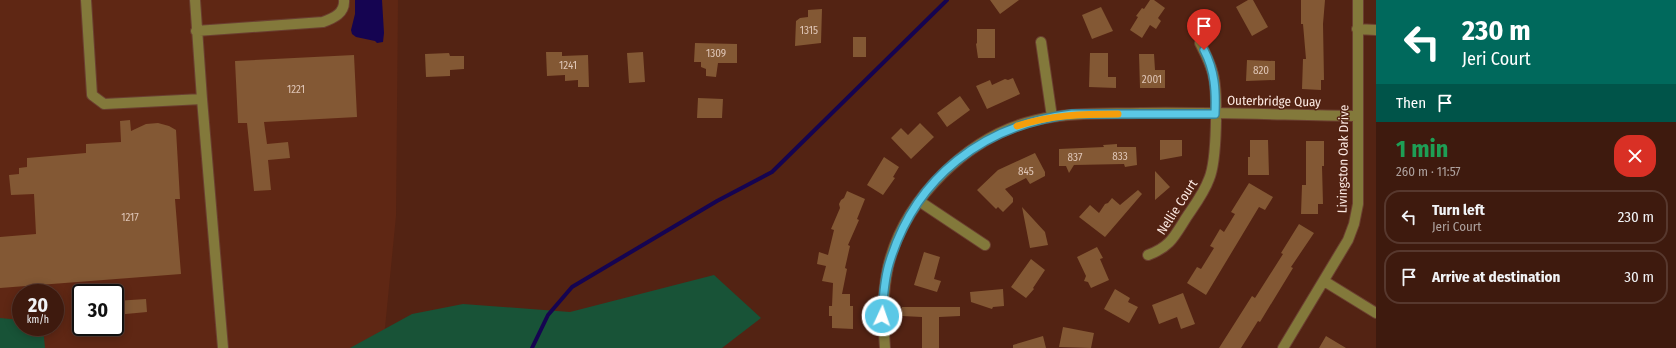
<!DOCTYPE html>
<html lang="en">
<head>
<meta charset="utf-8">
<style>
	:root { --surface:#3e1a0e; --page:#49271c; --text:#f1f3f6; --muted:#ada19e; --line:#57382e }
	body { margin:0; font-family:"Fira Sans Condensed",sans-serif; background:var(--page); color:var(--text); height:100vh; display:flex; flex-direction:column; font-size:15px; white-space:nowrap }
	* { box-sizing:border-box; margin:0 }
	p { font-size:13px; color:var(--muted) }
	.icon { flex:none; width:22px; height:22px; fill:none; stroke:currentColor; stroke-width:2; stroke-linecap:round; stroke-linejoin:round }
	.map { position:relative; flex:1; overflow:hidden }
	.side { display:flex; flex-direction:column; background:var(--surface); width:300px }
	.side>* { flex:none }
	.top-card { background:#00695c; color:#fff; overflow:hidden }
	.speed { position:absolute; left:12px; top:284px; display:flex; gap:8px; font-size:20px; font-weight:700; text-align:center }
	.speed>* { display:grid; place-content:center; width:52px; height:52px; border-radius:50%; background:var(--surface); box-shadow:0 2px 10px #0003,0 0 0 1px var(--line); line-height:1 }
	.speed small { font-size:10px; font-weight:400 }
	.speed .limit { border:2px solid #111; border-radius:6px; background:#fff; color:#111 }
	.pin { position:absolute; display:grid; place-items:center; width:34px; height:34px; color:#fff; margin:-41px -17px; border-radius:50% 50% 50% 0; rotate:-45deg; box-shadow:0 0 4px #0007 }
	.pin .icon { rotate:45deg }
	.me { position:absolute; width:44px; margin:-22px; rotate:3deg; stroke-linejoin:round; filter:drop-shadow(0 0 3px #0008) }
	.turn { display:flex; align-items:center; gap:14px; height:84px; padding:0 20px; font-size:18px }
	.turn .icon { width:52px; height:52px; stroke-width:2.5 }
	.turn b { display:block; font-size:28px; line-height:34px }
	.then { display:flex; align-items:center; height:38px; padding:0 20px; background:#0003; gap:8px; font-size:15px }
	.round { display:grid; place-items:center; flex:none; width:42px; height:42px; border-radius:16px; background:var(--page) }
	.overview { display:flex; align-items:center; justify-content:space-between; height:68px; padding:0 20px }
	h1 { font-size:24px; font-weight:700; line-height:30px; color:#1e9e55 }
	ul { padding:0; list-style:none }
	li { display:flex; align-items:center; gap:12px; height:54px; margin:0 8px 6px; padding:0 12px; border:2px solid var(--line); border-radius:16px }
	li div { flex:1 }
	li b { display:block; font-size:15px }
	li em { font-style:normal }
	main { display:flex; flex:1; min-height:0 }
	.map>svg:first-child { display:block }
	.built { fill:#5f2714; fill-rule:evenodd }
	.green { fill:#185337 }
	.water { fill:#150451 }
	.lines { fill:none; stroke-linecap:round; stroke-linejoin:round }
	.stream { stroke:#150451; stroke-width:4 }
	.building { fill:#835834 }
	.minor-casing { stroke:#6b3f30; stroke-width:12 }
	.minor { stroke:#83793b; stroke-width:10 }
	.route-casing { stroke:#3b8296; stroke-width:10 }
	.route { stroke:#5bc8e6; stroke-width:7 }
	.slow { stroke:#f59e0b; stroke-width:7 }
	.labels { text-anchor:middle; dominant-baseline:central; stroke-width:3; stroke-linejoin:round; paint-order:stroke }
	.number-label { font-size:11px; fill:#dec5b6 }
	.street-label { font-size:13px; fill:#fce9e2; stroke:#532313 }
</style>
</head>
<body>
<main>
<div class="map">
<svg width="1376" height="348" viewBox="0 0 1376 348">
	<rect width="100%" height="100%" fill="#532313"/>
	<path class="built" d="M0 0H398L396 216 383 348H0ZM21 293H55V327H21ZM81 293H115V327H81Z"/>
	<path class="green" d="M714 275 761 318 722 348H350L412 314 463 304 570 312Z
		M0 318 21 320V327H43L45 348H0Z"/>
	<path class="water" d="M355 0H382L384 33 383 42 377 43 375 41 356 37 352 34 351 30 355 14Z"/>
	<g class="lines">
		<path class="stream" d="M532 348 548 315 572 287 717 201 772 172 947 0"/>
	</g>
	<path class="building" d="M990 0H1019L1000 14Z
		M1150 0H1154L1165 8 1158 18 1161 21 1156 29 1150 25 1142 38 1130 30 1138 17 1136 16 1142 8 1144 9Z
		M1248 0H1253L1268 27 1252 36 1236 7Z
		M1301 0H1325L1323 24 1324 80H1321V90L1302 89 1303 59H1306L1303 24H1301Z
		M1101 7 1113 31 1092 39 1082 15Z
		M822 9 821 43 795 46 796 21 800 18 808 17V10Z
		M977 29H995V58H978L976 44 977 43Z
		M853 37H866V57H853Z
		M695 43 737 44V63H718L716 77 706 76V69L701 67V62H694Z
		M546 52H562V56L588 55 589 87H578V80L565 81V75L547 76Z
		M643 52 645 82 629 83 627 53Z
		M449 53 450 56H464V69L450 70V76L426 77 425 54Z
		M1090 53H1108V77H1116V88L1089 87Z
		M1139 54H1154L1155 70H1165V88H1140Z
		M354 55 357 117 264 122 267 144 288 142 290 158 268 160 271 190 254 191 247 123H238L235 61Z
		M1247 60 1275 61V80L1246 81Z
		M1013 78 1020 94 987 109 976 86 990 80 992 85 1005 79 1008 80Z
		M960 96 970 110 947 127 937 113Z
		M698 98 723 99 722 118H697Z
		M130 120 131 131 146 124 158 123 169 126 176 130 180 199H175L181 274 0 288V237L36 234 34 194 11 195 9 175 19 174V168L27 167V158L86 153V144L121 142 120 121Z
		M920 123 934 137 911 159 891 138 901 128 908 135Z
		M1160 140H1182V156L1160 160Z
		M1250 140H1268L1269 175H1248V157H1250Z
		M1306 141H1324V166H1322L1323 204H1318V214H1301L1302 185H1306Z
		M1117 144V147H1136L1137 165 1125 167 1124 164 1074 165 1069 173 1066 166H1059V149L1104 147 1103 145Z
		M1035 153 1045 172V176L1030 184 1026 178 1005 189 1013 198V202L1003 212 998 207 996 209 977 190 998 170Z
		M884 157 899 167 893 177 895 178 883 195 867 185Z
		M1155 171 1170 187 1155 200Z
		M1249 183 1273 197 1265 210 1259 207 1206 295 1187 283 1197 267 1201 269 1214 248 1210 246 1220 229 1224 232 1235 214 1231 212Z
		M1138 190 1142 194 1105 237 1079 217 1090 205 1099 213 1105 204 1108 203 1112 198 1120 205Z
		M847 191 865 199 857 219 859 220 848 245 850 246 845 268 847 269 842 294H850V306H853V329L832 328V316H829V306H832L833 283 822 281 826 266 817 264 819 252 828 255 834 230 831 229 840 208 839 204 841 200 844 198Z
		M1022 207 1045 232 1048 245 1030 248Z
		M1299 224 1314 233 1291 267 1293 268 1260 322 1258 321 1241 348H1219L1252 296 1255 298 1283 254 1281 253Z
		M1097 247 1103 258 1100 259 1109 280 1091 288 1088 282 1084 281 1086 276 1077 257Z
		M924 252 940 257 934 279 941 281 937 292 914 285Z
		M1031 259 1045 270 1033 288 1034 289 1026 298 1011 287Z
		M1003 289 1004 306 993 307 992 309 971 302 970 292Z
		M1115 289 1130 298 1128 302 1138 307 1129 323 1104 309Z
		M1183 293 1195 324 1181 329 1177 317 1159 324 1152 305Z
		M146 299 147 312 115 315V301Z
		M902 307H960V316L939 317V348H922V317L902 316Z
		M1063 327 1094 333 1091 348 1059 347Z
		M1043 336 1046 348H1013V345Z
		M1326 336 1346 348H1319Z"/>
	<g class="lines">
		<defs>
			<path id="minor" d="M86 0 92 95 104 104 202 99 223 348
				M195 0 202 99
				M1357 29 1376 30
				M196 31 323 22C334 18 345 13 344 0
				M1041 42 1052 117
				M919 201 985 245
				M1148 255C1170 247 1174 237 1186 218 1194 206 1204 193 1209 179 1217 161 1218 93 1213 74 1210 62 1205 53 1200 43
				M1324 281 1376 313
				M885 348C883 320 882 295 888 267 904 199 968 136 1036 120 1070 112 1106 114 1141 113 1213 112 1285 115 1357 116
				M1283 348 1348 240 1354 224 1358 204V0"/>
		</defs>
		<use href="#minor" class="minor-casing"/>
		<use href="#minor" class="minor"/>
	</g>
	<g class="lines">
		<defs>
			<path id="route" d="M882 316C883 298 884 281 889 264 915 177 983 125 1072 114H1215C1216 91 1215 71 1204 50"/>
		</defs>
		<use href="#route" class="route-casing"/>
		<use href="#route" class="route"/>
		<path class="slow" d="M1017 126C1050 115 1083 114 1118 114"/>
	</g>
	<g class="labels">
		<g class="number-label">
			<text x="809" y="30">1315</text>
			<text x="716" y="53">1309</text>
			<text x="568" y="65">1241</text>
			<text x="1261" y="70">820</text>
			<text x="1152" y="79">2001</text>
			<text x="296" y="89">1221</text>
			<text x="1120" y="156">833</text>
			<text x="1075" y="157">837</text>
			<text x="1026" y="171">845</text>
			<text x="130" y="217">1217</text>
		</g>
		<g class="street-label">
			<text transform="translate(1274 101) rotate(1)">Outerbridge Quay</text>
			<text transform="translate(1343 159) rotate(-89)">Livingston Oak Drive</text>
			<text transform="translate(1177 207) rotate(-57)">Nellie Court</text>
		</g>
	</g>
</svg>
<div class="speed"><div>20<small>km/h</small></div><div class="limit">30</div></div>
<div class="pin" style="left:1204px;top:50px;background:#d93025"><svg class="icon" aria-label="arrive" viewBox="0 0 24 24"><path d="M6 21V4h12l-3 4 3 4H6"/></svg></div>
<svg class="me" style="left:882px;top:316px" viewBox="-20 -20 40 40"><circle r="17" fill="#5bc8e6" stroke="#fff" stroke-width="3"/><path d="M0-11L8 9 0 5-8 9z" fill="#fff"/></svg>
</div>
<section class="side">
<div class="top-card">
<div class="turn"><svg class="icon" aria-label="left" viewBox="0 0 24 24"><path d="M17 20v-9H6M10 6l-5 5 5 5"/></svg><div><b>230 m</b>Jeri Court</div></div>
<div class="then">Then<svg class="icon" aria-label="arrive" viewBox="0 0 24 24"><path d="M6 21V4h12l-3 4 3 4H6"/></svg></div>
</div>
<div class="overview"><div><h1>1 min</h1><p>260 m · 11:57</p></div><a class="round" style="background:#d93025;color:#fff"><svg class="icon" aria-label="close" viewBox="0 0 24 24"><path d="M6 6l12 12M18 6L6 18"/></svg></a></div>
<ul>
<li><svg class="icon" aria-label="left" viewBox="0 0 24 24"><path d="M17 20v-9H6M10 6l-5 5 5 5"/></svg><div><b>Turn left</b><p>Jeri Court</p></div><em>230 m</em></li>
<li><svg class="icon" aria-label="arrive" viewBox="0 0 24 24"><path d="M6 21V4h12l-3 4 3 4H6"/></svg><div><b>Arrive at destination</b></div><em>30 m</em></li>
</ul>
</section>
</main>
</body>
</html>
